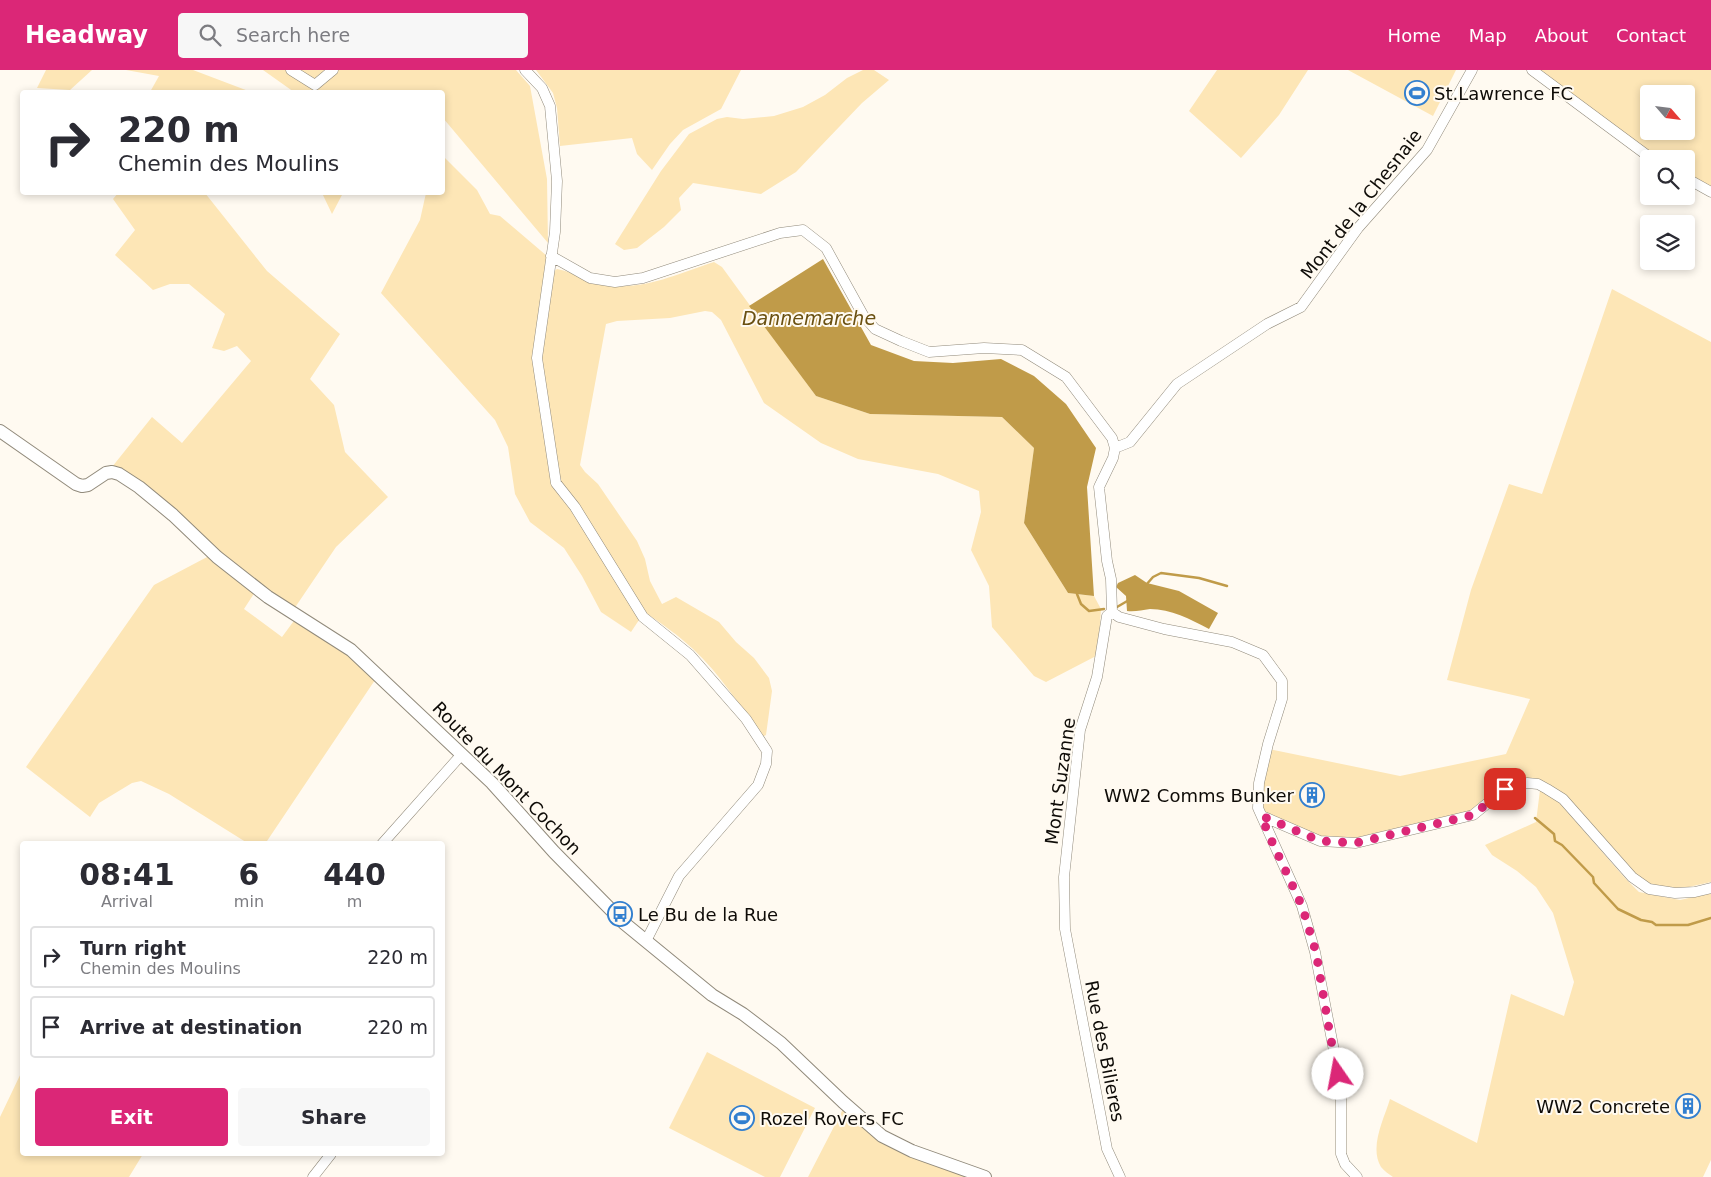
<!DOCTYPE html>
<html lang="en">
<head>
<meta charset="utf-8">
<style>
	:root { --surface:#fff; --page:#f7f7f7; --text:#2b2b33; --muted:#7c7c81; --line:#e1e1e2; --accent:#db2777 }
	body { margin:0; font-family:"DejaVu Sans",sans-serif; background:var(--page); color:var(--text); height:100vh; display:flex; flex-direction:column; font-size:19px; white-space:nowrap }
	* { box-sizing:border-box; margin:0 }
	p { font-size:16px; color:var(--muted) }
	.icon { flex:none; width:28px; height:28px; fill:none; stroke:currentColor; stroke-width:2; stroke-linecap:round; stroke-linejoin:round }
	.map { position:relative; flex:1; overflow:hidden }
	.sheet { position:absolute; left:20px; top:771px; width:425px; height:315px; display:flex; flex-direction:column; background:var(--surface); border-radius:5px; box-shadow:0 2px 8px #0003 }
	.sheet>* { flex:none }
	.top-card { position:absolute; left:20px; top:20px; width:425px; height:105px; border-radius:5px; box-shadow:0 2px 8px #0003; background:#fff; color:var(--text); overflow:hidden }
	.needle { width:32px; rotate:118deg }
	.controls { position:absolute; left:1640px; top:15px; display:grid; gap:10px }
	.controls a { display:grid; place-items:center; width:55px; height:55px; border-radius:5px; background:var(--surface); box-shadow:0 2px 8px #0003; font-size:25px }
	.pin { position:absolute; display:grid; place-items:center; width:42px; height:42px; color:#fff; margin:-21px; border-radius:10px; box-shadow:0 2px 8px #0006 }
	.me { position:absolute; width:55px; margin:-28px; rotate:348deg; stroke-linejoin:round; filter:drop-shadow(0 0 4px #0008) }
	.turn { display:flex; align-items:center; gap:18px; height:105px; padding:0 15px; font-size:22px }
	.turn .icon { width:65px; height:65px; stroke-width:2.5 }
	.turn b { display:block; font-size:35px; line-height:42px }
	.eta { display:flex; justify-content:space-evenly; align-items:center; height:85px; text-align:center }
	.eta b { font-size:30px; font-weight:700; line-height:35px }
	.button { display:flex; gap:10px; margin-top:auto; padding:10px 15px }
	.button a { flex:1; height:58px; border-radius:5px; background:var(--accent); color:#fff; font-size:20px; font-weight:700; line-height:58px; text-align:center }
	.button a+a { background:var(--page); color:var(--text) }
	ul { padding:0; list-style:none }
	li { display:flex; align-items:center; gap:15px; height:62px; margin:0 10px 8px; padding:0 5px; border:2px solid var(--line); border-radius:5px }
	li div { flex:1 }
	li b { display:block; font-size:19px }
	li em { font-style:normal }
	header { display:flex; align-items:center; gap:30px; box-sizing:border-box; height:70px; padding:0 25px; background:var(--accent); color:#fff }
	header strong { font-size:24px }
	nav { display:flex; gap:28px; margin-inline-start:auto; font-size:18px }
	.search { width:350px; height:45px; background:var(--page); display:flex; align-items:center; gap:12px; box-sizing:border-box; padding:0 18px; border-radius:5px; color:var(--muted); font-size:19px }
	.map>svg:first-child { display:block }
	.green { fill:#fde6b6; fill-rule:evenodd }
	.water { fill:#c09b49 }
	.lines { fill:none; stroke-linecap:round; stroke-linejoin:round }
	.stream { stroke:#c09b49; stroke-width:2.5 }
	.minor-casing { stroke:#918a7b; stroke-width:11 }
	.major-casing { stroke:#918a7b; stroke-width:14 }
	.minor { stroke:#fff; stroke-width:10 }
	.major { stroke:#fff; stroke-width:12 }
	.route { stroke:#db2777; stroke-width:9; stroke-dasharray:0 16.2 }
	.labels { text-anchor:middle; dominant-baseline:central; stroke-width:4; stroke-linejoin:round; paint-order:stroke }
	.poi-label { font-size:18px; fill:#0e0b07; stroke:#fffaf1; text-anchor:start }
	.street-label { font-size:18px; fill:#0e0b07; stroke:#fffaf1 }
	.water-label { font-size:19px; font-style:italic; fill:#6a5011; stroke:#fffaf1 }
</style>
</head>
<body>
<header>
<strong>Headway</strong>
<div class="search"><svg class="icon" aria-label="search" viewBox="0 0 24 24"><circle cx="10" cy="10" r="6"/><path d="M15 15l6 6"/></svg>Search here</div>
<nav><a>Home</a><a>Map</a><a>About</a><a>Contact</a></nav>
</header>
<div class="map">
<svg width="1711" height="1107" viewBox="0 0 1711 1107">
	<rect width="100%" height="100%" fill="#fffaf1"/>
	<path class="green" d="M46 0H92L70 20 37 18Z
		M126 0H193L251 22H150L159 6Z
		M263 0H516L530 16 547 109 548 173 443 48 442 22H294Z
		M536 0H741L721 39 683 60 670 74 652 100 637 84 632 68 560 76 557 38 553 23Z
		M863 0H874L889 10 862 33 796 102 761 124 693 113 679 128 681 140 664 157 637 178 624 180 615 174 661 101 689 64 717 49 727 47 743 49 774 46 803 37 825 25 847 8Z
		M1217 0H1308L1279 45 1241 88 1189 41Z
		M1348 0H1456L1433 46Z
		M1539 0H1711V117L1686 103V89H1660L1650 83ZM1649 24H1686V61H1649Z
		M443 86 477 120 490 144 500 146 547 186 535 288 554 414 584 456 641 547 631 562 601 542 582 506 564 478 530 452 515 424 508 377 495 350 381 223 420 150 426 123 442 122Z
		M118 123H205L267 201 340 264 310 309 334 335 345 382 388 427 336 477 294 539 262 518 112 397 152 347 182 373 251 291 237 276 224 281 212 278 225 244 189 214H170L153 220 115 185 135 160 113 129Z
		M322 123H343L332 144Z
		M714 192 722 197 816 326 870 344 1002 347 1034 378 1024 453 1068 523 1094 526 1101 539 1098 585 1046 612 1034 606 992 557 989 516 971 480 981 442 979 421 938 404 858 389 821 373 764 333 721 250 712 242 705 241 670 248 617 251 606 254 580 395 585 402 598 414 637 471 645 489 650 511 662 534 676 527 719 552 736 572 754 588 769 608 772 621 766 665 762 667C741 637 720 604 693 579 678 565 662 554 646 543L560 412 540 288 553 202 557 199C577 203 595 215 616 216 649 218 683 202 714 192Z
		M1612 219 1711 272V812L1675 820 1651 814 1636 806 1566 727 1534 709 1474 739 1464 743 1355 768 1318 766 1265 744 1261 737 1263 706 1269 679 1400 706 1506 684 1530 629 1447 610 1471 520 1509 414 1542 424Z
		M209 486 255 522 244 539 282 567 296 548 343 578 375 610 265 774H249L169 724 141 711 132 713 99 733 90 747 26 697 154 515Z
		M1540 720 1558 731 1624 807 1639 822 1680 830 1711 823V1090L1703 1107H1393C1389 1104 1384 1101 1381 1097 1369 1077 1384 1049 1390 1029L1477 1073 1511 924 1564 946 1574 912 1553 843 1536 817 1517 801 1492 785 1485 775 1536 752Z
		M707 982 815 1038 780 1107H765L669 1058Z
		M22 1001V1084H143L129 1107H0V1047Z
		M845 1039 972 1107H808L842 1041Z"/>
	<path class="water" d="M823 189 871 275 914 291 953 293 1001 289 1034 306 1066 334 1096 378 1087 417 1094 526 1068 523 1024 453 1034 378 1002 347 870 344 816 326 749 236Z
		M1135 505 1147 513 1179 521 1218 543 1209 559C1190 549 1171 539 1150 539 1142 540 1135 542 1127 541L1126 526 1116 517 1118 513Z"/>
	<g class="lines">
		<path class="stream" d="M1146 515 1153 507 1161 503 1199 508 1227 516
			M1077 524 1081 534 1089 541 1104 539
			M1117 537 1129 530
			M1535 748 1554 764 1555 771 1562 775 1593 807 1594 813 1618 839 1641 850 1652 852 1656 855H1688L1711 848"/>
		<defs>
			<path id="minor" d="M291 0 315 15 333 0
				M525 0 542 18 550 36 557 111 555 162 537 288 556 413 575 437 643 547 690 585 746 649 767 681 766 694 758 715 679 806 646 871
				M1532 0 1652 89
				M1686 108 1711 122
				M551 186 590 208 615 212 643 208 780 163 803 160 826 178 863 245 875 259 901 271 929 282 984 278 1022 280 1066 307 1112 368 1115 378 1113 388 1099 417 1107 491 1111 509 1112 542
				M1115 378 1130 372 1177 314 1267 254 1301 237 1358 158 1427 80 1472 0
				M1112 542 1119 547 1164 559 1232 572 1263 585 1282 611V629L1268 674 1259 713 1258 738 1302 836 1315 882 1341 1017V1084L1345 1094 1357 1107
				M1112 542 1107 546 1097 607 1080 660 1064 807 1065 859 1107 1079 1120 1107
				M1262 746 1320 771 1356 773 1473 745 1505 719 1527 713 1538 714 1547 719 1563 729 1632 807 1649 819 1675 823 1695 822 1711 818
				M382 774 462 684
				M313 1107 331 1084"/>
			<path id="major" d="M0 361 76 414 82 416 88 415 106 403 112 402 119 404 139 417 173 445 217 487 268 527 351 580 492 713 554 782 624 853 712 925 743 944 781 973 843 1032 882 1066 912 1081 985 1107"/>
		</defs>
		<use href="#minor" class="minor-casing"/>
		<use href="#major" class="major-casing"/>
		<use href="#minor" class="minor"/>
		<use href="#major" class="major"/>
	</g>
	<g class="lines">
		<path class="route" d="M1338 1004 1330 965 1316 882 1302 836 1267 761 1262 746 1320 771 1356 773 1473 745 1505 719"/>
	</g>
	<defs>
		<symbol id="stadium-ring" viewBox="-11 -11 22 22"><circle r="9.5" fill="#fffaf1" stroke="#327fcf" stroke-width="1.5"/><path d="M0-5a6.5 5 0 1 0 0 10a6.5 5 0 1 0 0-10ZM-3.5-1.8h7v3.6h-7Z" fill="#327fcf"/></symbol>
		<symbol id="building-ring" viewBox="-11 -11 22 22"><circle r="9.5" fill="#fffaf1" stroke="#327fcf" stroke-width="1.5"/><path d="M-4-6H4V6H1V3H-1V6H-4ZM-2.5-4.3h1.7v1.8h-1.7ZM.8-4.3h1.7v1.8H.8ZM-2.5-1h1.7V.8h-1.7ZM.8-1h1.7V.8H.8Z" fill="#327fcf"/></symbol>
		<symbol id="bus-ring" viewBox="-11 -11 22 22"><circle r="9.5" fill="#fffaf1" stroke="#327fcf" stroke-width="1.5"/><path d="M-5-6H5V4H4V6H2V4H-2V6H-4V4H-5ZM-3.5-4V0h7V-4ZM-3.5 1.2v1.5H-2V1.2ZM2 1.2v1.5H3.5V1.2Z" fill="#327fcf"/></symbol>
	</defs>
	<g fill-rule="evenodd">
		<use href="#stadium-ring" x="1403" y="9" width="28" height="28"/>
		<use href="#building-ring" x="1298" y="711" width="28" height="28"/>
		<use href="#bus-ring" x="606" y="830" width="28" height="28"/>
		<use href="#building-ring" x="1674" y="1022" width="28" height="28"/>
		<use href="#stadium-ring" x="728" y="1034" width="28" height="28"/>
	</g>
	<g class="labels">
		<g class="poi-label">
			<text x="1434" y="23">St.Lawrence FC</text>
			<text x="1294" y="725" text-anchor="end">WW2 Comms Bunker</text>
			<text x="638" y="844">Le Bu de la Rue</text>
			<text x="1670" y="1036" text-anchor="end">WW2 Concrete</text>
			<text x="760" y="1048">Rozel Rovers FC</text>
		</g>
		<g class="street-label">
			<text transform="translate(1361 134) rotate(-52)">Mont de la Chesnaie</text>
			<text transform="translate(507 708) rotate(46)">Route du Mont Cochon</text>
			<text transform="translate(1060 711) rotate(-82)">Mont Suzanne</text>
			<text transform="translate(1105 981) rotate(79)">Rue des Bilieres</text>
		</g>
		<g class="water-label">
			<text x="809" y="248">Dannemarche</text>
		</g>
	</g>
</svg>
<div class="controls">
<a><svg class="needle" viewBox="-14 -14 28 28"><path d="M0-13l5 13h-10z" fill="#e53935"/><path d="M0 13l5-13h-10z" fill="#7c7c81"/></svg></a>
<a><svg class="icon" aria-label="search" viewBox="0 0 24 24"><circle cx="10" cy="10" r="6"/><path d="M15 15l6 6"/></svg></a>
<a><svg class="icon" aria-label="layers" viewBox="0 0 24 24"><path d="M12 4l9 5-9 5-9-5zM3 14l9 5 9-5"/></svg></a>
</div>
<div class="pin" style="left:1505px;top:719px;background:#d93025"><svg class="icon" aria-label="arrive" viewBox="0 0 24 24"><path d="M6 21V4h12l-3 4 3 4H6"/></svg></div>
<svg class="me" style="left:1338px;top:1004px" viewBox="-20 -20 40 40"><circle r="19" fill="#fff"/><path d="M0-13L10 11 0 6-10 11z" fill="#db2777"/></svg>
<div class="top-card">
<div class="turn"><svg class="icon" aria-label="right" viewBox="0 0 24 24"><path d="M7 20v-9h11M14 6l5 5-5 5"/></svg><div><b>220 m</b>Chemin des Moulins</div></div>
</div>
<section class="sheet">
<div class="eta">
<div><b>08:41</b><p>Arrival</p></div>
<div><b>6</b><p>min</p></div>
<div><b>440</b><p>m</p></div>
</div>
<ul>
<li><svg class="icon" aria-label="right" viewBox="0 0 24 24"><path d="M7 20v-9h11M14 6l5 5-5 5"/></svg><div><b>Turn right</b><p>Chemin des Moulins</p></div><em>220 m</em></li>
<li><svg class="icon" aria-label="arrive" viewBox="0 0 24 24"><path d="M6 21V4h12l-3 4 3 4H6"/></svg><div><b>Arrive at destination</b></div><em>220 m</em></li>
</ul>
<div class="button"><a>Exit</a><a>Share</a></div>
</section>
</div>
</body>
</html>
